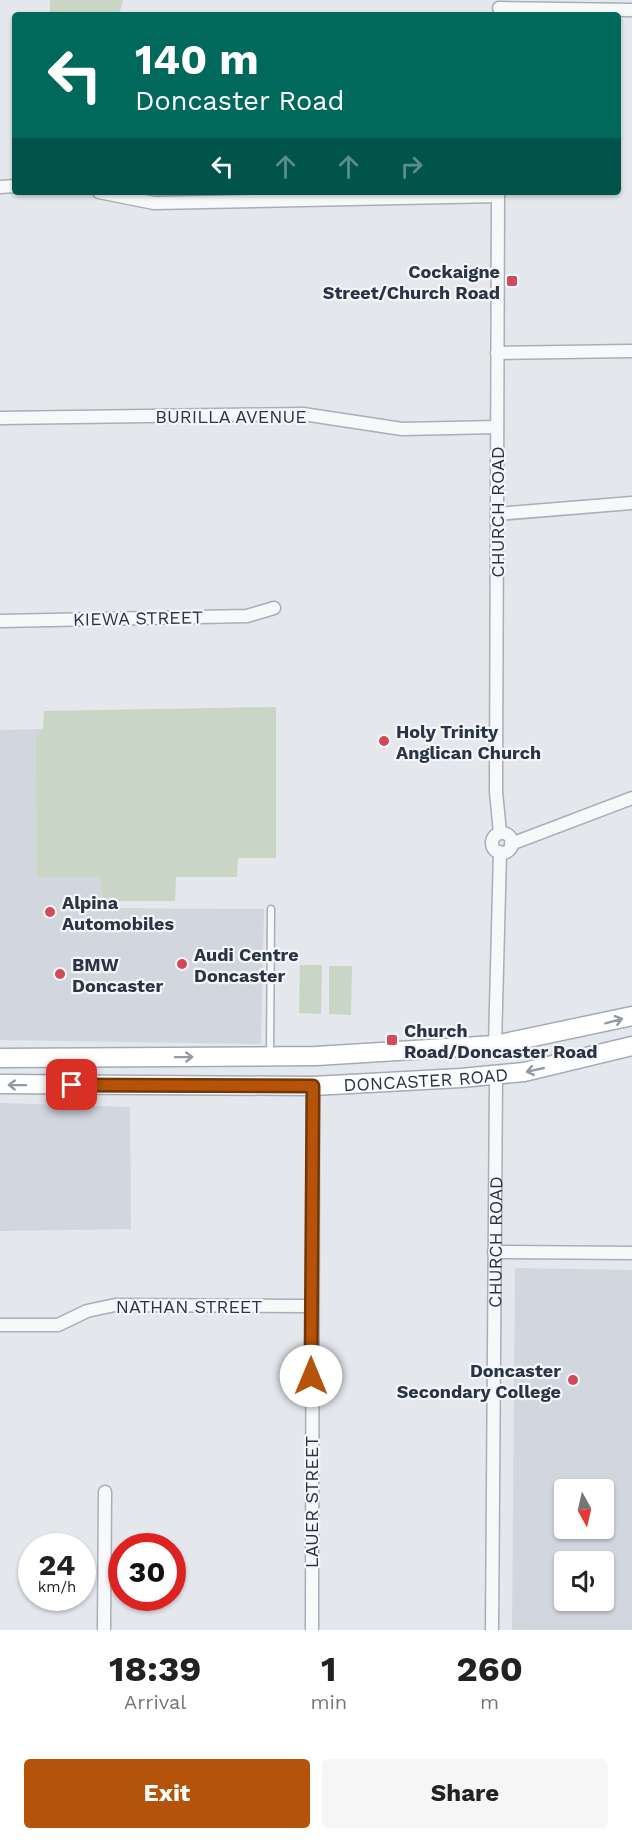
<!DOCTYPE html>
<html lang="en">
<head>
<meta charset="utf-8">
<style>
	:root { --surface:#fff; --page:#f6f6f6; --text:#222; --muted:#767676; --accent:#b45309 }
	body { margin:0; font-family:"Work Sans",sans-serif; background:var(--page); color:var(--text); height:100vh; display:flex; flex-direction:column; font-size:22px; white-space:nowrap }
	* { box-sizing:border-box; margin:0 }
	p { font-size:20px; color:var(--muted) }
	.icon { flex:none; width:33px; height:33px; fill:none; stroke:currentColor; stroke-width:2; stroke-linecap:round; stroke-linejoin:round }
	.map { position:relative; height:1630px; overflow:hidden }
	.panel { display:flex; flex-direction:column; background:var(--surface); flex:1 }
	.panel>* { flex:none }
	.guide { position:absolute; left:12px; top:12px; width:609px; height:183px; border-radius:6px; box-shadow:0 2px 4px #0004; background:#00695c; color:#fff; overflow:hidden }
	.needle { width:39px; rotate:172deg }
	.tools { position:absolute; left:554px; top:1479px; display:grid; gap:12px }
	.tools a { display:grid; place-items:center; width:60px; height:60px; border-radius:6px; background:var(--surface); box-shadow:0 2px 4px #0004; font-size:30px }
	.speed { position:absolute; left:18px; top:1533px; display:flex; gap:12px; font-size:30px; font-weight:700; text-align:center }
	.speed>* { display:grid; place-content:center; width:78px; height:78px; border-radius:50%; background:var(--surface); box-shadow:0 2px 4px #0004; line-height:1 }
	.speed small { font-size:15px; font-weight:400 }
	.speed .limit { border:9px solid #d22; background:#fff; color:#111 }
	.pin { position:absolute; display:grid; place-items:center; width:51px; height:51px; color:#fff; margin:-26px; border-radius:12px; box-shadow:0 3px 9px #0006 }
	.me { position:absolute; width:66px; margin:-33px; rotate:0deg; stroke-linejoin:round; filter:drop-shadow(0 0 4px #0008) }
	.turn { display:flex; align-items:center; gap:21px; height:126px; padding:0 24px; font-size:27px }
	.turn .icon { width:78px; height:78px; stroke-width:2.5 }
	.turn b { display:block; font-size:42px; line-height:51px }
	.lanes { display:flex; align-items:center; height:57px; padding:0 24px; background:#0003; justify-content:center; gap:30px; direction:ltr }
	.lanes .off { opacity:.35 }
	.eta { display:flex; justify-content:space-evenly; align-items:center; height:102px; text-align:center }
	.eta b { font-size:36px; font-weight:700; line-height:42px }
	.primary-button { display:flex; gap:12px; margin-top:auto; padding:12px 24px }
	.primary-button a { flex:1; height:69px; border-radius:6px; background:var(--accent); color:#fff; font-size:24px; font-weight:700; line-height:69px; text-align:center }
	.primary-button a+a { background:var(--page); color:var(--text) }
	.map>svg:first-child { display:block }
	.built { fill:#d2d6de; fill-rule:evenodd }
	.green { fill:#c9d6c5 }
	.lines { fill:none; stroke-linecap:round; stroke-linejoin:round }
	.lane-casing { stroke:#a9aeb7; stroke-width:9 }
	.street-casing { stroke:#a9aeb7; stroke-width:15 }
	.primary-casing { stroke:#a3abb8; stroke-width:21 }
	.lane { stroke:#f7f8fa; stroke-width:6 }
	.street { stroke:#f7f8fa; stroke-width:12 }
	.primary { stroke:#fff; stroke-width:18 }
	.oneway { stroke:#959aa2 }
	.route-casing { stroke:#753606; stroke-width:15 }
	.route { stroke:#b45309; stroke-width:10 }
	.poi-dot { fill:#d1495b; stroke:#f4f6f9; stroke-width:2 }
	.labels { text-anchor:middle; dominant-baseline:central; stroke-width:4.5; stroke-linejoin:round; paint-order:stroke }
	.poi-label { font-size:18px; font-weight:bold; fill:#2b3445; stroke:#f4f6f9; text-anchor:start }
	.street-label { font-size:18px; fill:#2b3445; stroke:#f4f6f9 }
</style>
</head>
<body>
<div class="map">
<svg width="632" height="1630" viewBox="0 0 632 1630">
	<rect width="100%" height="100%" fill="#e4e7ec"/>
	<path class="built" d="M43 729 101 877 102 908 264 909 261 1044 0 1040V730Z
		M0 1103 130 1107 131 1229 0 1231Z
		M515 1268 632 1270V1630H512ZM564 1490H603V1528H564ZM564 1562H603V1600H564Z"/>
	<path class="green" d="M50 0H123L119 15H50Z
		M276 707V858H238L237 877H176L175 901H102L101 877H37L36 738 43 728 44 711Z
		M300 965H322L321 1014 299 1013Z
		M329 966H352L351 1015 329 1014Z"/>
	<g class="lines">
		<defs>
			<path id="lane" d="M270 1055 271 909"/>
			<g id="street">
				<path d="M499 8 632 10"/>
				<path d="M0 187 15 186"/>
				<path d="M99 192 154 203 498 196"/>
				<path d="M498 192 496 792 500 833"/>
				<path d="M497 353 632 351"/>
				<path d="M0 418 303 414 402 429 497 427"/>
				<path d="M497 514 632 503"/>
				<path d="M0 621 247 616 274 608"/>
				<circle cx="502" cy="843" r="10"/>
				<path d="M511 844 632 798"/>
				<path d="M495 1045 500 852"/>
				<path d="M494 1252 632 1253"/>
				<path d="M0 1325H58L87 1311 115 1305 311 1306"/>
				<path d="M104 1630 105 1492"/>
				<path d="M312 1630 313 1086"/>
				<path id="s1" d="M492 1630 496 1076"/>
			</g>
			<g id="primary">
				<path d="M0 1058 316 1056 495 1045 632 1016"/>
				<path id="s2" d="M0 1084 313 1086 461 1078 524 1072 632 1046"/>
			</g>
		</defs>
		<use href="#lane" class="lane-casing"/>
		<use href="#street" class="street-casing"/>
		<use href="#primary" class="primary-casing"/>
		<use href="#lane" class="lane"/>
		<use href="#street" class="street"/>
		<use href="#primary" class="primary"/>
	</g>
	<defs><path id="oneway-shaft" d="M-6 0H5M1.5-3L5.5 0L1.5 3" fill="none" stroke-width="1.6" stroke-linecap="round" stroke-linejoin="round" transform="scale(1.5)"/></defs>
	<g class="oneway">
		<use href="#oneway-shaft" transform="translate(614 1021) rotate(-15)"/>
		<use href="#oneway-shaft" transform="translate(184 1057) rotate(-1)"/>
		<use href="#oneway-shaft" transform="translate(535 1070) rotate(167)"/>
		<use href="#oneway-shaft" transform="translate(17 1085) rotate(-179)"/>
	</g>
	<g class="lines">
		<defs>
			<path id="route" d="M72 1085 313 1086 311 1376"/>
		</defs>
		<use href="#route" class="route-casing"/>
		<use href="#route" class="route"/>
	</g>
	<g class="poi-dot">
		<rect x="506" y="275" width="12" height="12" rx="3"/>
		<circle cx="384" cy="741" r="6"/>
		<circle cx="50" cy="912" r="6"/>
		<circle cx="182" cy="964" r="6"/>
		<circle cx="60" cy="974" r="6"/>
		<rect x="386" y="1034" width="12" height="12" rx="3"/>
		<circle cx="573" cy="1380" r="6"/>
	</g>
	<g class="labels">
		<g class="poi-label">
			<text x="500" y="271" text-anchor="end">Cockaigne<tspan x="500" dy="21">Street/Church Road</tspan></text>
			<text x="396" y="731">Holy Trinity<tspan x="396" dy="21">Anglican Church</tspan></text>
			<text x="62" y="902">Alpina<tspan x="62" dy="21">Automobiles</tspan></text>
			<text x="194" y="954">Audi Centre<tspan x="194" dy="21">Doncaster</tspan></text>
			<text x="72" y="964">BMW<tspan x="72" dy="21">Doncaster</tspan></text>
			<text x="404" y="1030">Church<tspan x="404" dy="21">Road/Doncaster Road</tspan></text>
			<text x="561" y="1370" text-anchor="end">Doncaster<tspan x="561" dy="21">Secondary College</tspan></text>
		</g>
		<g class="street-label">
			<text x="231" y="416">BURILLA AVENUE</text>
			<text transform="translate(497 512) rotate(-90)">CHURCH ROAD</text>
			<text transform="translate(138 618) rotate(-1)">KIEWA STREET</text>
			<text stroke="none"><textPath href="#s2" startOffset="426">DONCASTER ROAD</textPath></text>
			<text stroke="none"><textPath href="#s1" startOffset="388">CHURCH ROAD</textPath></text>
			<text x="189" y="1306">NATHAN STREET</text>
			<text transform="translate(311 1502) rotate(-90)">LAUER STREET</text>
		</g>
	</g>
</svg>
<div class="tools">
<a><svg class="needle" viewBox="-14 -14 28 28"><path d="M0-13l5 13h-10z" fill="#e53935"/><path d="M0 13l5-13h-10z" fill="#767676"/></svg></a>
<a><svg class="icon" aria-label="sound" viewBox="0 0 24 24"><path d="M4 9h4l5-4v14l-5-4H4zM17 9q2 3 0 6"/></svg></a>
</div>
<div class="speed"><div>24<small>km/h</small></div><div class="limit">30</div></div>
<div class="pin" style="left:72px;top:1085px;background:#d93025"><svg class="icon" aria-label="arrive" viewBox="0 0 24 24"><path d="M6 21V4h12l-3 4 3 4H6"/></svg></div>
<svg class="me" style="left:311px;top:1376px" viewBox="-20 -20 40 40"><circle r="19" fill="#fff"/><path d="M0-13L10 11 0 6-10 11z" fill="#b45309"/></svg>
<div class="guide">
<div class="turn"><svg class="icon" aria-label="left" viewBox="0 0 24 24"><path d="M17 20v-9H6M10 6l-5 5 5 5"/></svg><div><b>140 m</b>Doncaster Road</div></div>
<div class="lanes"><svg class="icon" aria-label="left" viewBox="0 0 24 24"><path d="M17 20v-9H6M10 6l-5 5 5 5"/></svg><svg class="icon off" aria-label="ahead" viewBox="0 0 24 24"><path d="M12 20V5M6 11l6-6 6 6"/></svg><svg class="icon off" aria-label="ahead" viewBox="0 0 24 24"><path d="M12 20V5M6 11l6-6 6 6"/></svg><svg class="icon off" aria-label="right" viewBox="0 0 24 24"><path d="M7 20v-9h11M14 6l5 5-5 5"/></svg></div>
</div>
</div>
<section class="panel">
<div class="eta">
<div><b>18:39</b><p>Arrival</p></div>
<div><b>1</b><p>min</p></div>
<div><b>260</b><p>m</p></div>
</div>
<div class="primary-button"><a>Exit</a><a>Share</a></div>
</section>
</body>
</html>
